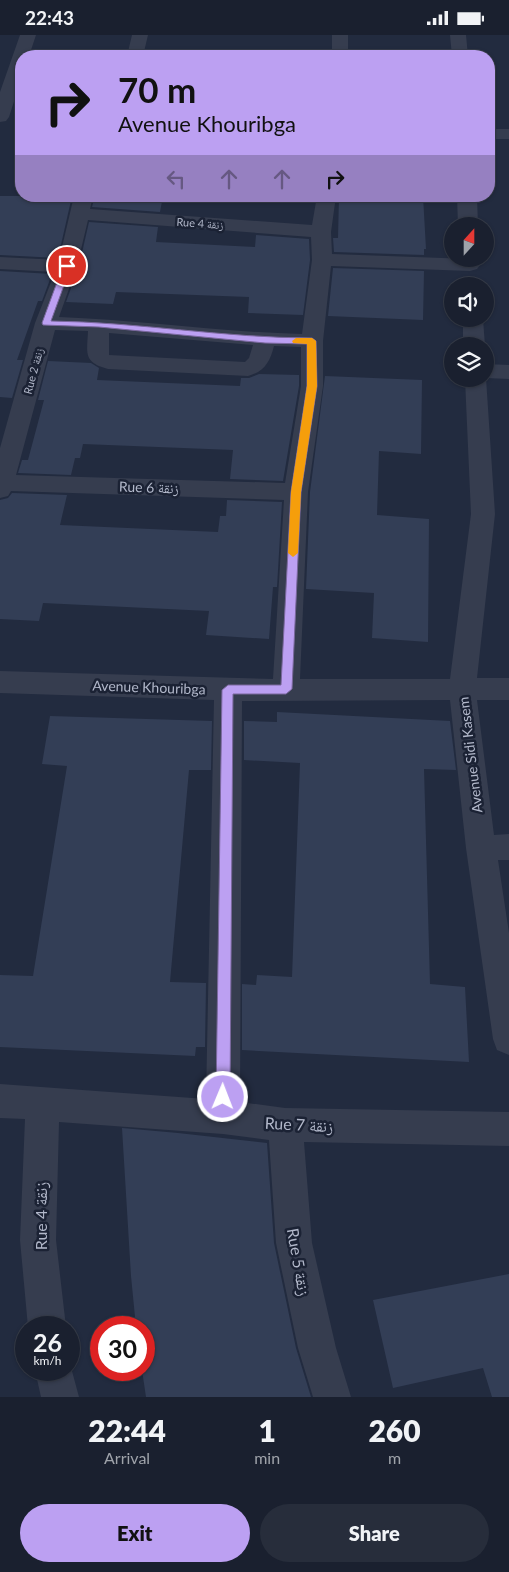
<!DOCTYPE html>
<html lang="en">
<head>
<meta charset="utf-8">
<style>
	:root { --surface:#1a202f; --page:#272d3b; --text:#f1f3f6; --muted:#9fa3aa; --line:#383e4b; --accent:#bca0f2 }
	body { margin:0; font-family:Lato,"Noto Naskh Arabic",sans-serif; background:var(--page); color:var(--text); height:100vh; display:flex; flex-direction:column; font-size:19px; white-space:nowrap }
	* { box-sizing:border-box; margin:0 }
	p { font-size:16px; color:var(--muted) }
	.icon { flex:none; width:28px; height:28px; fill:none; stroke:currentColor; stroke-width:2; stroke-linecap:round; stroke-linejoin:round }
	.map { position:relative; height:1362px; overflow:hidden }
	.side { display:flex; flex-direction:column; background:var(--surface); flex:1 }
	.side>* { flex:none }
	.top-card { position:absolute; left:15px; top:15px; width:480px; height:152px; border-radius:20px; box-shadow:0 1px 4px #0004,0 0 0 1px var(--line); background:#bca0f2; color:#111; overflow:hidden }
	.needle { width:32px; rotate:21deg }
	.controls { position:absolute; left:444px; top:182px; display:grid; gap:10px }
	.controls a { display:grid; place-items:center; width:50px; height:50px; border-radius:50%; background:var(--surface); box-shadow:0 1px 4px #0004,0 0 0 1px var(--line); font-size:25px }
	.speed { position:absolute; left:15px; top:1281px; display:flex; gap:10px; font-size:25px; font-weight:700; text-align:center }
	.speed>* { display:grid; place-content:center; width:65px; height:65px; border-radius:50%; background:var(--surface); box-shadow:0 1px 4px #0004,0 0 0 1px var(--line); line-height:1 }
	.speed small { font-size:12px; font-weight:400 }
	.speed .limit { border:8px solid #d22; background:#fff; color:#111 }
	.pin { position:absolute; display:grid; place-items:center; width:42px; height:42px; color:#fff; margin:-21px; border:2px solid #fff; border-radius:50%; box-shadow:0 1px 5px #0007 }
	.me { position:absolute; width:55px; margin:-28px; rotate:1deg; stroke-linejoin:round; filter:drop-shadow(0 0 4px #0008) }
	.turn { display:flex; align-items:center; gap:18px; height:105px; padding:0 20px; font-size:22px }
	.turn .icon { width:65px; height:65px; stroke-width:2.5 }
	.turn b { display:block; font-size:35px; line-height:42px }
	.lanes { display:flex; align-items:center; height:48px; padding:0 20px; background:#0003; justify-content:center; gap:25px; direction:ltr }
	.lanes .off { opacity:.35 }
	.eta { display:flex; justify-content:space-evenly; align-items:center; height:85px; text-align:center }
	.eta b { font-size:30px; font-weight:800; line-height:35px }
	.cta { display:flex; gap:10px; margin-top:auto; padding:10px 20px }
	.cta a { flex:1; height:58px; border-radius:30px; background:var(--accent); color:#111; font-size:20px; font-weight:800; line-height:58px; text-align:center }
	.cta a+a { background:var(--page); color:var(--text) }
	.status { display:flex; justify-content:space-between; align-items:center; height:35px; padding:0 25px; background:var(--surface); direction:ltr }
	.status svg { height:14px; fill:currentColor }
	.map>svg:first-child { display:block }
	.building { fill:#333e56 }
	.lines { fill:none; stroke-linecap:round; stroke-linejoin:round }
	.minor { fill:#363d4f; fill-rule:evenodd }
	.route { fill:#bca0f2; stroke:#7a689d }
	.slow { fill:#f59e0b }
	.labels { text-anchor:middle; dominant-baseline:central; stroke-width:5; stroke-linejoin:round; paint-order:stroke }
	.far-street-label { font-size:11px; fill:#b2b8ca; stroke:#1b2234 }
	.street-label { font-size:14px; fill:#b2b8ca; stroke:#1b2234 }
	.near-street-label { font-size:16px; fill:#b2b8ca; stroke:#1b2234 }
</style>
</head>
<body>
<div class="status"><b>22:43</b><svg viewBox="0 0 49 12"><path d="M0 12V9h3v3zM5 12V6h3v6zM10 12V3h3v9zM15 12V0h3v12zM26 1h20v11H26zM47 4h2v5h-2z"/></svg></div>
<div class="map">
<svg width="509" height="1362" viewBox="0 0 509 1362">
	<rect width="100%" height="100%" fill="#222b3f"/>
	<path class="building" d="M0 161H72L58 223 0 220Z
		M95 161H163L160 177 92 172Z
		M339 161H423L426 214H424V220L334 217 333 203H338Z
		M89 187 158 192 156 207 255 212 256 200 309 204 310 225 303 280 248 278 249 262 116 257 113 269 66 267 79 231Z
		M333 233 424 236 423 285 328 281Z
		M0 236 52 239 42 266H38L17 325H23L12 363 0 362Z
		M48 326 91 328 99 333 97 345 240 351 241 343H249L259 339 299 340V351L283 446 230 444 233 415 83 409 80 423H75L71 440 18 438 22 425H28L44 365H38Z
		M325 341 422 345 421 419 379 416 377 480 429 484 428 607 372 603 374 558 306 554 310 457Z
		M12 458 67 460 60 490 218 497 220 481H226L227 465 282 467 277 552H273L269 604 206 600 209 576 43 568 39 586 0 584V465L8 463Z
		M277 677 450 686 456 735 424 734 430 949 465 952 469 1027 242 1015V949L256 950 257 940 292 942 300 728 244 725V686L277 687Z
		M50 681 212 686 211 735H189L170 947 206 948 205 1012H196L195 1021 0 1012V940L33 941 67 731 42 729Z
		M122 1093 178 1098 267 1108 274 1208 296 1313 311 1362H146L142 1335H144V1292H136L131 1241Z
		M509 1239V1362H492L483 1333 393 1353 373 1265Z"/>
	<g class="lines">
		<path class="minor" d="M20 0H36L29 21H21V45L9 82 6 86 0 87V57Z
			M132 0H148L143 21H127Z
			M332 0H348V21H332Z
			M450 0H466L468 21H452Z
			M489 94H509V104H489Z
			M74 161H93L90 174 312 190 317 161H336L331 197 332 219 470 224 477 226 480 230 477 234 470 236 331 231 323 306V351L308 457 300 644H450L471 479 465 344H485V329L509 330V344L486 343 495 479 477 643H509V665H477L494 800 509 799V825H498L509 898V1020L497 1015 493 1004 466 813 450 665 242 666 240 1067 285 1073 509 1077V1111L304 1107 312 1208 336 1313 351 1362H313L298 1313 276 1208 269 1105 223 1099 59 1087 56 1205 66 1292H28L20 1205 25 1084 0 1083V1049L206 1064 214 665 0 658V636L273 644 284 465 11 456 8 461 0 463V413L35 288 55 237 0 234V222L59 225ZM88 185 311 202 312 225 302 299C221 297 140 285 59 282L77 231ZM55 295 88 296C87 319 83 327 108 334L248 341C264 337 270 327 274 311L301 312V351L285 448 16 440ZM109 298 253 310 249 323 245 327 109 320Z
			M457 161H477L478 191H458Z
			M463 284H483L485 311H463Z
			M69 1325 79 1362H41L35 1335H69Z"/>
	</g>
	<path class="route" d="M67 228 71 231 51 286C138 287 224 303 312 303L316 306 317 351 301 457 292 654 286 659H233L230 1062 228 1067 223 1069 218 1067 216 1062 222 655 228 650H281L291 457 307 351V309L265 308 99 292 43 290 42 288 63 231Z"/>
	<path class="slow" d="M296 303H312L316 306 317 351 301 457 298 518 293 522 288 518 291 457 307 351V309L293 308 292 306Z"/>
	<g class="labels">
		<g class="far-street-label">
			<text transform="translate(200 188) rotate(4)">Rue 4 زنقة</text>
			<text transform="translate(33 336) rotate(-75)">Rue 2 زنقة</text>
		</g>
		<g class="street-label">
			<text transform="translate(149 452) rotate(2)">Rue 6 زنقة</text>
			<text transform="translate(149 652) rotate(2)">Avenue Khouribga</text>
			<text transform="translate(470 720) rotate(-97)">Avenue Sidi Kasem</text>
		</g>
		<g class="near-street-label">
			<text transform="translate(299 1089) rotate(3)">Rue 7 زنقة</text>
			<text transform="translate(40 1181) rotate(-90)">Rue 4 زنقة</text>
			<text transform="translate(299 1227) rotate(80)">Rue 5 زنقة</text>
		</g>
	</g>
</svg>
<div class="controls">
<a><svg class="needle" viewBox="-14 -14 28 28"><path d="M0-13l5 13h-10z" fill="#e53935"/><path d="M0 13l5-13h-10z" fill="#9fa3aa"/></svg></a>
<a><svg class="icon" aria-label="sound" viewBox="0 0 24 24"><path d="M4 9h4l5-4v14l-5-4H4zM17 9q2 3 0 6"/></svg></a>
<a><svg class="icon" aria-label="layers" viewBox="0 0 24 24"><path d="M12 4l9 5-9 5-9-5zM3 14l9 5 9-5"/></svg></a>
</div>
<div class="speed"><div>26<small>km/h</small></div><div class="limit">30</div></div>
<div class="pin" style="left:67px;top:231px;background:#d93025"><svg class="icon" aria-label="arrive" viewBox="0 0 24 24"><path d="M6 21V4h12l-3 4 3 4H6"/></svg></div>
<svg class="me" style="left:223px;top:1062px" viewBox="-20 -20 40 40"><circle r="17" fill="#bca0f2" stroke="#fff" stroke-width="3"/><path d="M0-11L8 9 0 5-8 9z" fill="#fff"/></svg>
<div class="top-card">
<div class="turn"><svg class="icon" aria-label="right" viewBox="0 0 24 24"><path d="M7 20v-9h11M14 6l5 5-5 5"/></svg><div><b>70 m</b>Avenue Khouribga</div></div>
<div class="lanes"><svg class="icon off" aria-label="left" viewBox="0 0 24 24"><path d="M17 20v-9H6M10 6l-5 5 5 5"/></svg><svg class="icon off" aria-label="ahead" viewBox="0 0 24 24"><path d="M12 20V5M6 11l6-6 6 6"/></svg><svg class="icon off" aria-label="ahead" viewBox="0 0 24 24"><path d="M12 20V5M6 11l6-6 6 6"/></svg><svg class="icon" aria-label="right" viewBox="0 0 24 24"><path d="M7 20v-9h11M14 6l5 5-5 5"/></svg></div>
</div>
</div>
<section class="side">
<div class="eta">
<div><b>22:44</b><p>Arrival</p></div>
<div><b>1</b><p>min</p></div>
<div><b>260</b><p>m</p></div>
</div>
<div class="cta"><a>Exit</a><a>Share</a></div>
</section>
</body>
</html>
